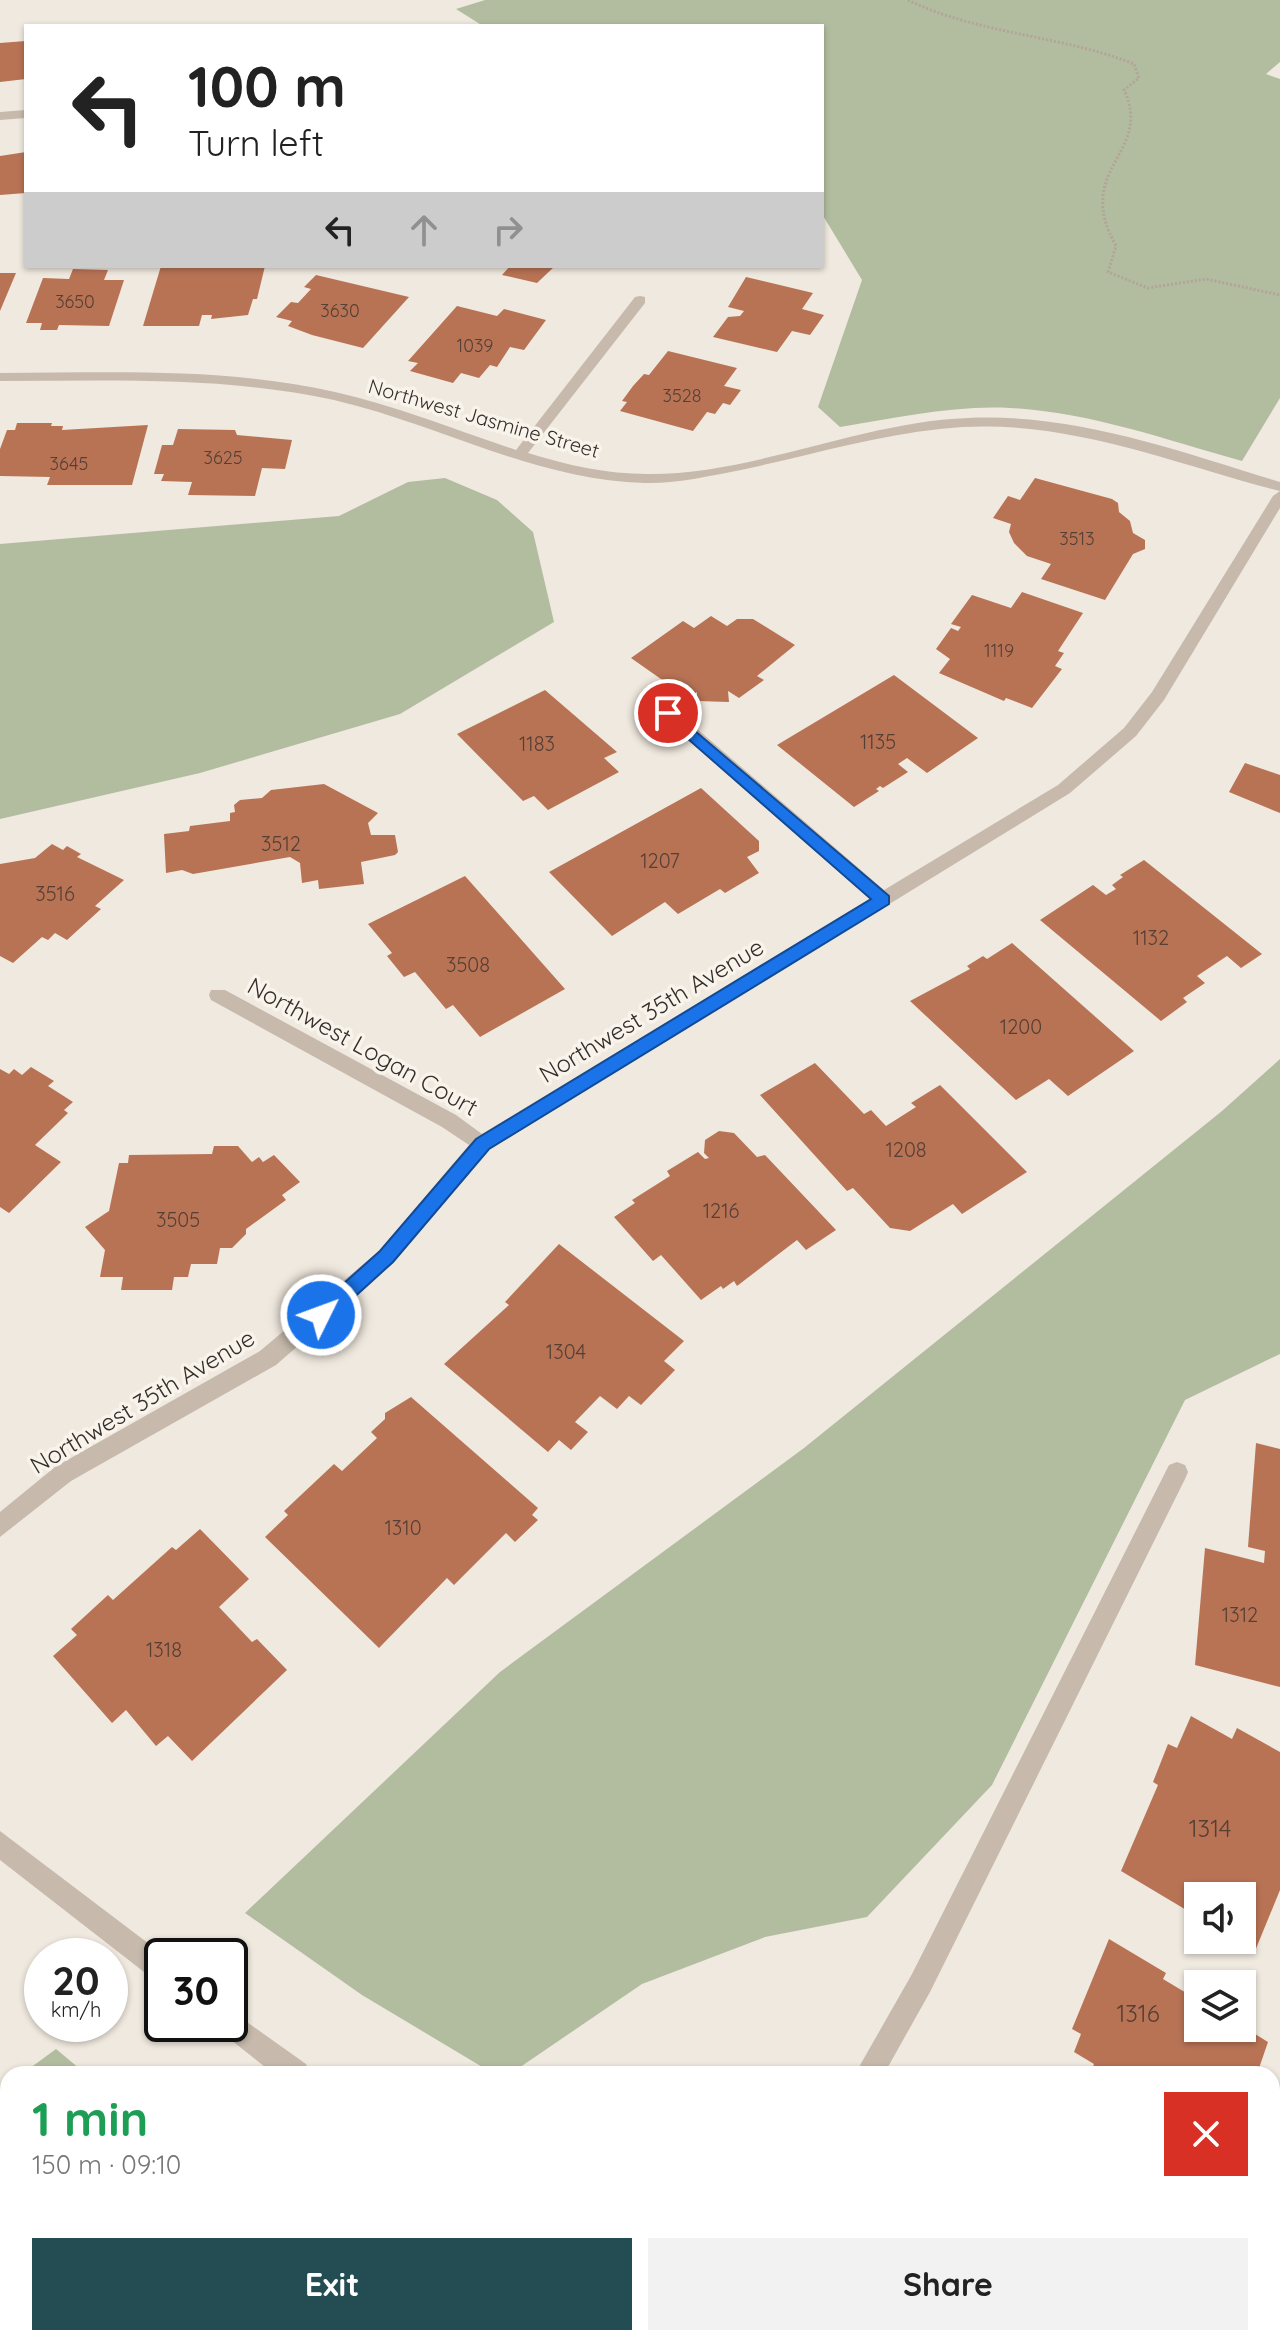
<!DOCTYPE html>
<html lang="en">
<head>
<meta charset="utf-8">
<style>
	:root { --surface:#fff; --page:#f2f2f2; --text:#222; --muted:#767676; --accent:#244d53 }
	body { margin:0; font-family:Quicksand,sans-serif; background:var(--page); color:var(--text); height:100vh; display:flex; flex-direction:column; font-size:30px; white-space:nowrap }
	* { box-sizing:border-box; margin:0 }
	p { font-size:26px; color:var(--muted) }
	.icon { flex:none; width:44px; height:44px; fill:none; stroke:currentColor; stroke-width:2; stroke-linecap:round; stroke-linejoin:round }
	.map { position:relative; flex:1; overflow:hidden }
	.side { position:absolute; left:0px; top:2066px; width:1280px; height:280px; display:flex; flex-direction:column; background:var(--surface); border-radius:24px 24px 0 0; box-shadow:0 2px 6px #0004 }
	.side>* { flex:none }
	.guide { position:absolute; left:24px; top:24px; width:800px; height:244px; border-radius:0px; box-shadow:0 2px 6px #0004; background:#fff; color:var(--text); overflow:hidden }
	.fabs { position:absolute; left:1184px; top:1882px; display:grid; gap:16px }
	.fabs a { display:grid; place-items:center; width:72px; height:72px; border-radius:0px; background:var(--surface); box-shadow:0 2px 6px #0004; font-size:40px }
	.speed { position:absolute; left:24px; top:1938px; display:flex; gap:16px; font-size:40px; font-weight:700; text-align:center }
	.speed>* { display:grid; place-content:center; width:104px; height:104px; border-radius:50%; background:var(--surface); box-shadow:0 2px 6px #0004; line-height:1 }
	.speed small { font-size:20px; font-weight:400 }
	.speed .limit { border:4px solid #111; border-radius:12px; background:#fff; color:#111 }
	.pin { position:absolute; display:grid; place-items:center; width:68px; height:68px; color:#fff; margin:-34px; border:4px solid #fff; border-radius:50%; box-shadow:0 2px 8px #0007 }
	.me { position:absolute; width:88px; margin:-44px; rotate:48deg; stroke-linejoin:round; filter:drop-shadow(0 0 6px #0008) }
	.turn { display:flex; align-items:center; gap:28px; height:168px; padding:0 32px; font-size:36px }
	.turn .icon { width:104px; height:104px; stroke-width:2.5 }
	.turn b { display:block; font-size:56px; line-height:68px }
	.lanes { display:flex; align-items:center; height:76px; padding:0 32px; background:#0003; justify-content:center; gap:40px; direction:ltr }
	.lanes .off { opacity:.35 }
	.round { display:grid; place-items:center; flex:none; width:84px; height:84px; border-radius:0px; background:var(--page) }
	.overview { display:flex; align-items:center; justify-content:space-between; height:136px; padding:0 32px }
	h1 { font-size:48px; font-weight:700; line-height:60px; color:#1e9e55 }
	.button { display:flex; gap:16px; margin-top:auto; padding:16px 32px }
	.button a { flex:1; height:92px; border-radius:0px; background:var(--accent); color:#fff; font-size:32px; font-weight:700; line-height:92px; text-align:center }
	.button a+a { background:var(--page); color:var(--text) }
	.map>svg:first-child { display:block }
	.green { fill:#b2bda0 }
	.building { fill:#b87355 }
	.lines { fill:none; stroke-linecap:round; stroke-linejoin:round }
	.path { stroke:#b2a496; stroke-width:3; stroke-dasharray:2 2; stroke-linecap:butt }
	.minor { fill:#c7baac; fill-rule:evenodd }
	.route { fill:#1a73e8; stroke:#114b97; stroke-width:2 }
	.labels { text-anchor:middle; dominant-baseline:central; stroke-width:7; stroke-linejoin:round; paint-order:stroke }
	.far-number-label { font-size:18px; fill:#563f35 }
	.far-street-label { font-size:20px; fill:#362e2a; stroke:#f8f3eb }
	.number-label { font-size:20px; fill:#563f35 }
	.street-label { font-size:24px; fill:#362e2a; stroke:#f8f3eb }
	.near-number-label { font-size:24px; fill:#563f35 }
</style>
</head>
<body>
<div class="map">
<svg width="1280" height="2346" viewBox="0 0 1280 2346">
	<rect width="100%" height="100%" fill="#f0e9df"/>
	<path class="green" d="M485 0H1280V62L1266 74 1280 79V398L1242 461C1166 440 1089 412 1010 408 954 405 896 418 840 427L818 407 862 280 822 214V26H483L456 9Z
		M445 478 497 500 533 532 554 622 400 714 200 773 0 819V544L339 516 408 482Z
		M1280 1059V1354L1185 1400 992 1785 867 1917 765 1937 642 1984 510 2074H494L362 1995 245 1913 500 1672 804 1448 1222 1111Z
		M56 2049 86 2074H22Z
		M8 2084V2338H91L86 2346H0V2090Z"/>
	<path class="building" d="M26 41V79L0 82V43Z
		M26 152V193L0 195V156Z
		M161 266H265L257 299H253L248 315 211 319 212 315H202L199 326H143Z
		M510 266H555L537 283 502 275Z
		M73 269 108 270 104 280H124L109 326 59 325 57 330H40L42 323H26L43 278 69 279Z
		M0 273H16L0 311Z
		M316 275 409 297 363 348 312 335 288 326 292 321 276 317 291 302 298 303 311 289 304 287Z
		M746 277 813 293 802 309 824 315 810 335 792 331 777 352 713 337 728 317 740 316 744 311 728 307Z
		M457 306 497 316 504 309 546 320 524 350 510 347 497 367 490 365 479 378 461 373 453 383 410 371 418 363 408 361Z
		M668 351 737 368 724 386 741 390 730 405 723 403 715 414 707 412 693 431 620 411 627 402 622 401 633 386 644 374 649 375Z
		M17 423H52L51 426H63L62 430 148 425 132 485H47L50 477 0 476V449L7 430H15Z
		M178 429 235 430 237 435 292 440 285 469 262 468 255 496 188 495 192 482 161 481 164 474H154L162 445H173Z
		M1035 478 1112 499 1118 503 1119 512 1130 521 1133 533 1145 540V549L1133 554 1105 600 1041 579 1051 564 1027 556 1014 543 1009 532 1011 524 993 518 1008 496 1020 500Z
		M1022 592 1083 613 1058 651 1064 653 1055 666 1062 669 1032 708 1006 698 1004 701 939 673 950 659 936 649 951 628 958 631 961 627 951 624 972 595 1011 608Z
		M711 616 727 626 737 619H753L795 645 757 676 764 680 739 698 728 691 729 702 697 701V692L688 698 631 658 683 621 694 628Z
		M894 675 978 738 927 773 907 758 898 764 908 772 883 788 880 786 876 789 879 791 854 807 777 745Z
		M545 690 617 752 604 758 619 772 548 810 534 796 523 801 457 734Z
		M1245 763 1280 775V813L1229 792Z
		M324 784 378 813 368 823 371 835H395L398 852 395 855 361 862 364 884 319 889 318 880 302 883 300 863 290 857 193 874 182 870 166 873 164 834 189 831 190 826 230 821V813L235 812 234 805 240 800 262 798 271 790Z
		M701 788 759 841V851L747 857 759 873 725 893 720 889 678 914 665 902 612 936 549 872Z
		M52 844 63 850 67 846 81 854 77 857 124 880 95 906 101 909 67 940 55 933 48 940 42 937 13 963 0 956V864L35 858Z
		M1144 860 1262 954 1241 968 1227 956 1197 976 1205 983 1183 998 1187 1002 1161 1021 1040 920 1093 885 1106 895 1116 889 1112 885 1123 877 1120 875Z
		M465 876 565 989 480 1037 453 1005 446 1009 415 972 404 977 387 956 392 953 368 924Z
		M1012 943 1134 1051 1068 1096 1049 1079 1016 1100 910 1001 970 969 967 966 983 956 987 959Z
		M815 1063 864 1114 871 1110 886 1126 916 1107 911 1103 940 1085 1027 1172 962 1214 953 1204 910 1231 890 1228 853 1188 847 1191 760 1095Z
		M31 1067 54 1081 48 1086 73 1102 64 1110 68 1113 35 1145 61 1162 9 1213 0 1207V1069L9 1074 14 1069 22 1075Z
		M719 1131 734 1133 757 1157 765 1155 836 1230 806 1250 797 1240 737 1286 734 1281 723 1289 721 1286 701 1300 661 1255 653 1261 614 1217 635 1203 632 1200 670 1176 667 1171 698 1152 705 1159 709 1158 704 1153 705 1140Z
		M214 1146H238L252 1162 259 1157 263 1162 274 1155 300 1182 282 1195 286 1200 246 1229V1234L232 1248H220L217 1264H191L188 1277H174L172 1290H121L123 1277H100L105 1250 85 1227 109 1211 119 1163H128L129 1155 212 1154Z
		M559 1244 684 1341 664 1361 675 1370 641 1405 629 1396 617 1409 600 1396 575 1422 588 1432 571 1450 559 1440 548 1452 444 1364 509 1305 505 1302Z
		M411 1397 538 1508 532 1515 538 1520 515 1542 506 1533 454 1585 447 1578 379 1648 265 1537 288 1515 284 1511 334 1464 342 1471 377 1438 371 1432 385 1419V1413Z
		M1256 1443 1280 1449V1687L1195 1665 1205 1548 1264 1563 1265 1551 1248 1547Z
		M200 1529 249 1579 219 1607 252 1642 257 1639 287 1670 192 1761 168 1736 156 1746 126 1710 112 1723 53 1656 77 1635 71 1629 108 1595 113 1600 172 1547 176 1550Z
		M1191 1716 1232 1739 1237 1728 1280 1752V1890L1255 1951 1237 1940H1242V1896H1198V1917L1121 1871 1158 1785 1153 1782 1168 1744 1177 1748Z
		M1109 1939 1166 1973 1163 1979 1198 2000V2028L1242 2026 1268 2042 1257 2074H1090L1094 2064 1074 2052 1081 2034 1072 2029Z
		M148 2338H278L288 2346H143Z"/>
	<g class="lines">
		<path class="path" d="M908 0C977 34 1061 35 1134 64L1139 78 1124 90C1154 153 1072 168 1116 246L1108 272 1148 288 1206 279 1280 295"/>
		<path class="minor" d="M26 110V118L0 120V112Z
			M640 296 645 297V303L528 453C566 465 607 474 647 474 753 475 860 422 968 418 1076 413 1178 451 1280 482V508L1164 700 1136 736 1070 793 489 1150 393 1263 276 1365 71 1481 0 1537V1512L55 1467 260 1351 379 1251 469 1145 442 1127 211 1000 209 995 211 990H225L456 1115 482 1134 870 899 662 717V709H674L884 890 1058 785 1124 728 1152 692 1273 496 1280 491C1167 462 1060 415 940 429 873 436 807 456 741 470 709 476 676 484 644 483 535 480 438 424 334 400 225 376 111 381 0 381V373C111 373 226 367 335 392 397 406 456 430 516 450L635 297Z
			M1177 1462 1185 1465 1188 1472 1185 1479 930 1992 884 2074H855L912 1974 1169 1465Z
			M0 1831 165 1956H162V1983L153 1979 0 1860Z
			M230 2010 306 2064 310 2074H274L221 2032 217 2024H230Z
			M590 2338H620L622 2346H592Z"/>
	</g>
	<path class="route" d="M668 708 889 896V904L489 1149 393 1262 328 1321H315L312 1315 315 1309 380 1251 476 1139 871 899 663 717 660 713Z"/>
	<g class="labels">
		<g class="far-number-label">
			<text x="75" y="301">3650</text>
			<text x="340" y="310">3630</text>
			<text x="475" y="345">1039</text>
			<text x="682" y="395">3528</text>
			<text x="223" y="457">3625</text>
			<text x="69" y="463">3645</text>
			<text x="1077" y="538">3513</text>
			<text x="999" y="650">1119</text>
		</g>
		<g class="far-street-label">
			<text transform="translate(484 418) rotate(16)">Northwest Jasmine Street</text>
		</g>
		<g class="number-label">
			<text x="878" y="741">1135</text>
			<text x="537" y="743">1183</text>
			<text x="281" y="843">3512</text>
			<text x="660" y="860">1207</text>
			<text x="55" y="893">3516</text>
			<text x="1151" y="937">1132</text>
			<text x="468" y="964">3508</text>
			<text x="1021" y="1026">1200</text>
			<text x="906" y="1149">1208</text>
			<text x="721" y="1210">1216</text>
			<text x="178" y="1219">3505</text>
			<text x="566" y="1351">1304</text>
			<text x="403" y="1527">1310</text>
			<text x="1240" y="1614">1312</text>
			<text x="164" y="1649">1318</text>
		</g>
		<g class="street-label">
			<text transform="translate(651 1010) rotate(-31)">Northwest 35th Avenue</text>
			<text transform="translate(363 1046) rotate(29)">Northwest Logan Court</text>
			<text transform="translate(142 1401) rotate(-31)">Northwest 35th Avenue</text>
		</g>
		<g class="near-number-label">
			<text x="1210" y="1828">1314</text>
			<text x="1138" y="2013">1316</text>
		</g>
	</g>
</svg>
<div class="fabs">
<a><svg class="icon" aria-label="sound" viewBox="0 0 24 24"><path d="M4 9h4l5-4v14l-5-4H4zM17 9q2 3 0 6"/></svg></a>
<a><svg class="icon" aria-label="layers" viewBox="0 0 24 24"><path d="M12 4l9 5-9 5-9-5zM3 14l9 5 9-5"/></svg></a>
</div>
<div class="speed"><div>20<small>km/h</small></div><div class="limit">30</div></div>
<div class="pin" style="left:668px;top:713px;background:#d93025"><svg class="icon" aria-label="arrive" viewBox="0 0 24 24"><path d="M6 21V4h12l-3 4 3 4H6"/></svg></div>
<svg class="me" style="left:321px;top:1315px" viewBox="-20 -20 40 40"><circle r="17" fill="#1a73e8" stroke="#fff" stroke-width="3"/><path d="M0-11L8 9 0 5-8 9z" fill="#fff"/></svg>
<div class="guide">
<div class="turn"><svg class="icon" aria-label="left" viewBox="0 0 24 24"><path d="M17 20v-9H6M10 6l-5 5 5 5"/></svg><div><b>100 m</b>Turn left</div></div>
<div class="lanes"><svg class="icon" aria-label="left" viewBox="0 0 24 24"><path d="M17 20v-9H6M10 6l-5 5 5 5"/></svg><svg class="icon off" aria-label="ahead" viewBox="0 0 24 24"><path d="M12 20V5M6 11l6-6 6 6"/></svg><svg class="icon off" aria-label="right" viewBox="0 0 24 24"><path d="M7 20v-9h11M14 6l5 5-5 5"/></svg></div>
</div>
<section class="side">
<div class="overview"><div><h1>1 min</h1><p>150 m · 09:10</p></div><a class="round" style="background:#d93025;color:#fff"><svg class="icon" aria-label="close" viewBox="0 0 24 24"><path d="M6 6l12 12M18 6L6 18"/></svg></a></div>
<div class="button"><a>Exit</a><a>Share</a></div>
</section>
</div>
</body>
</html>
